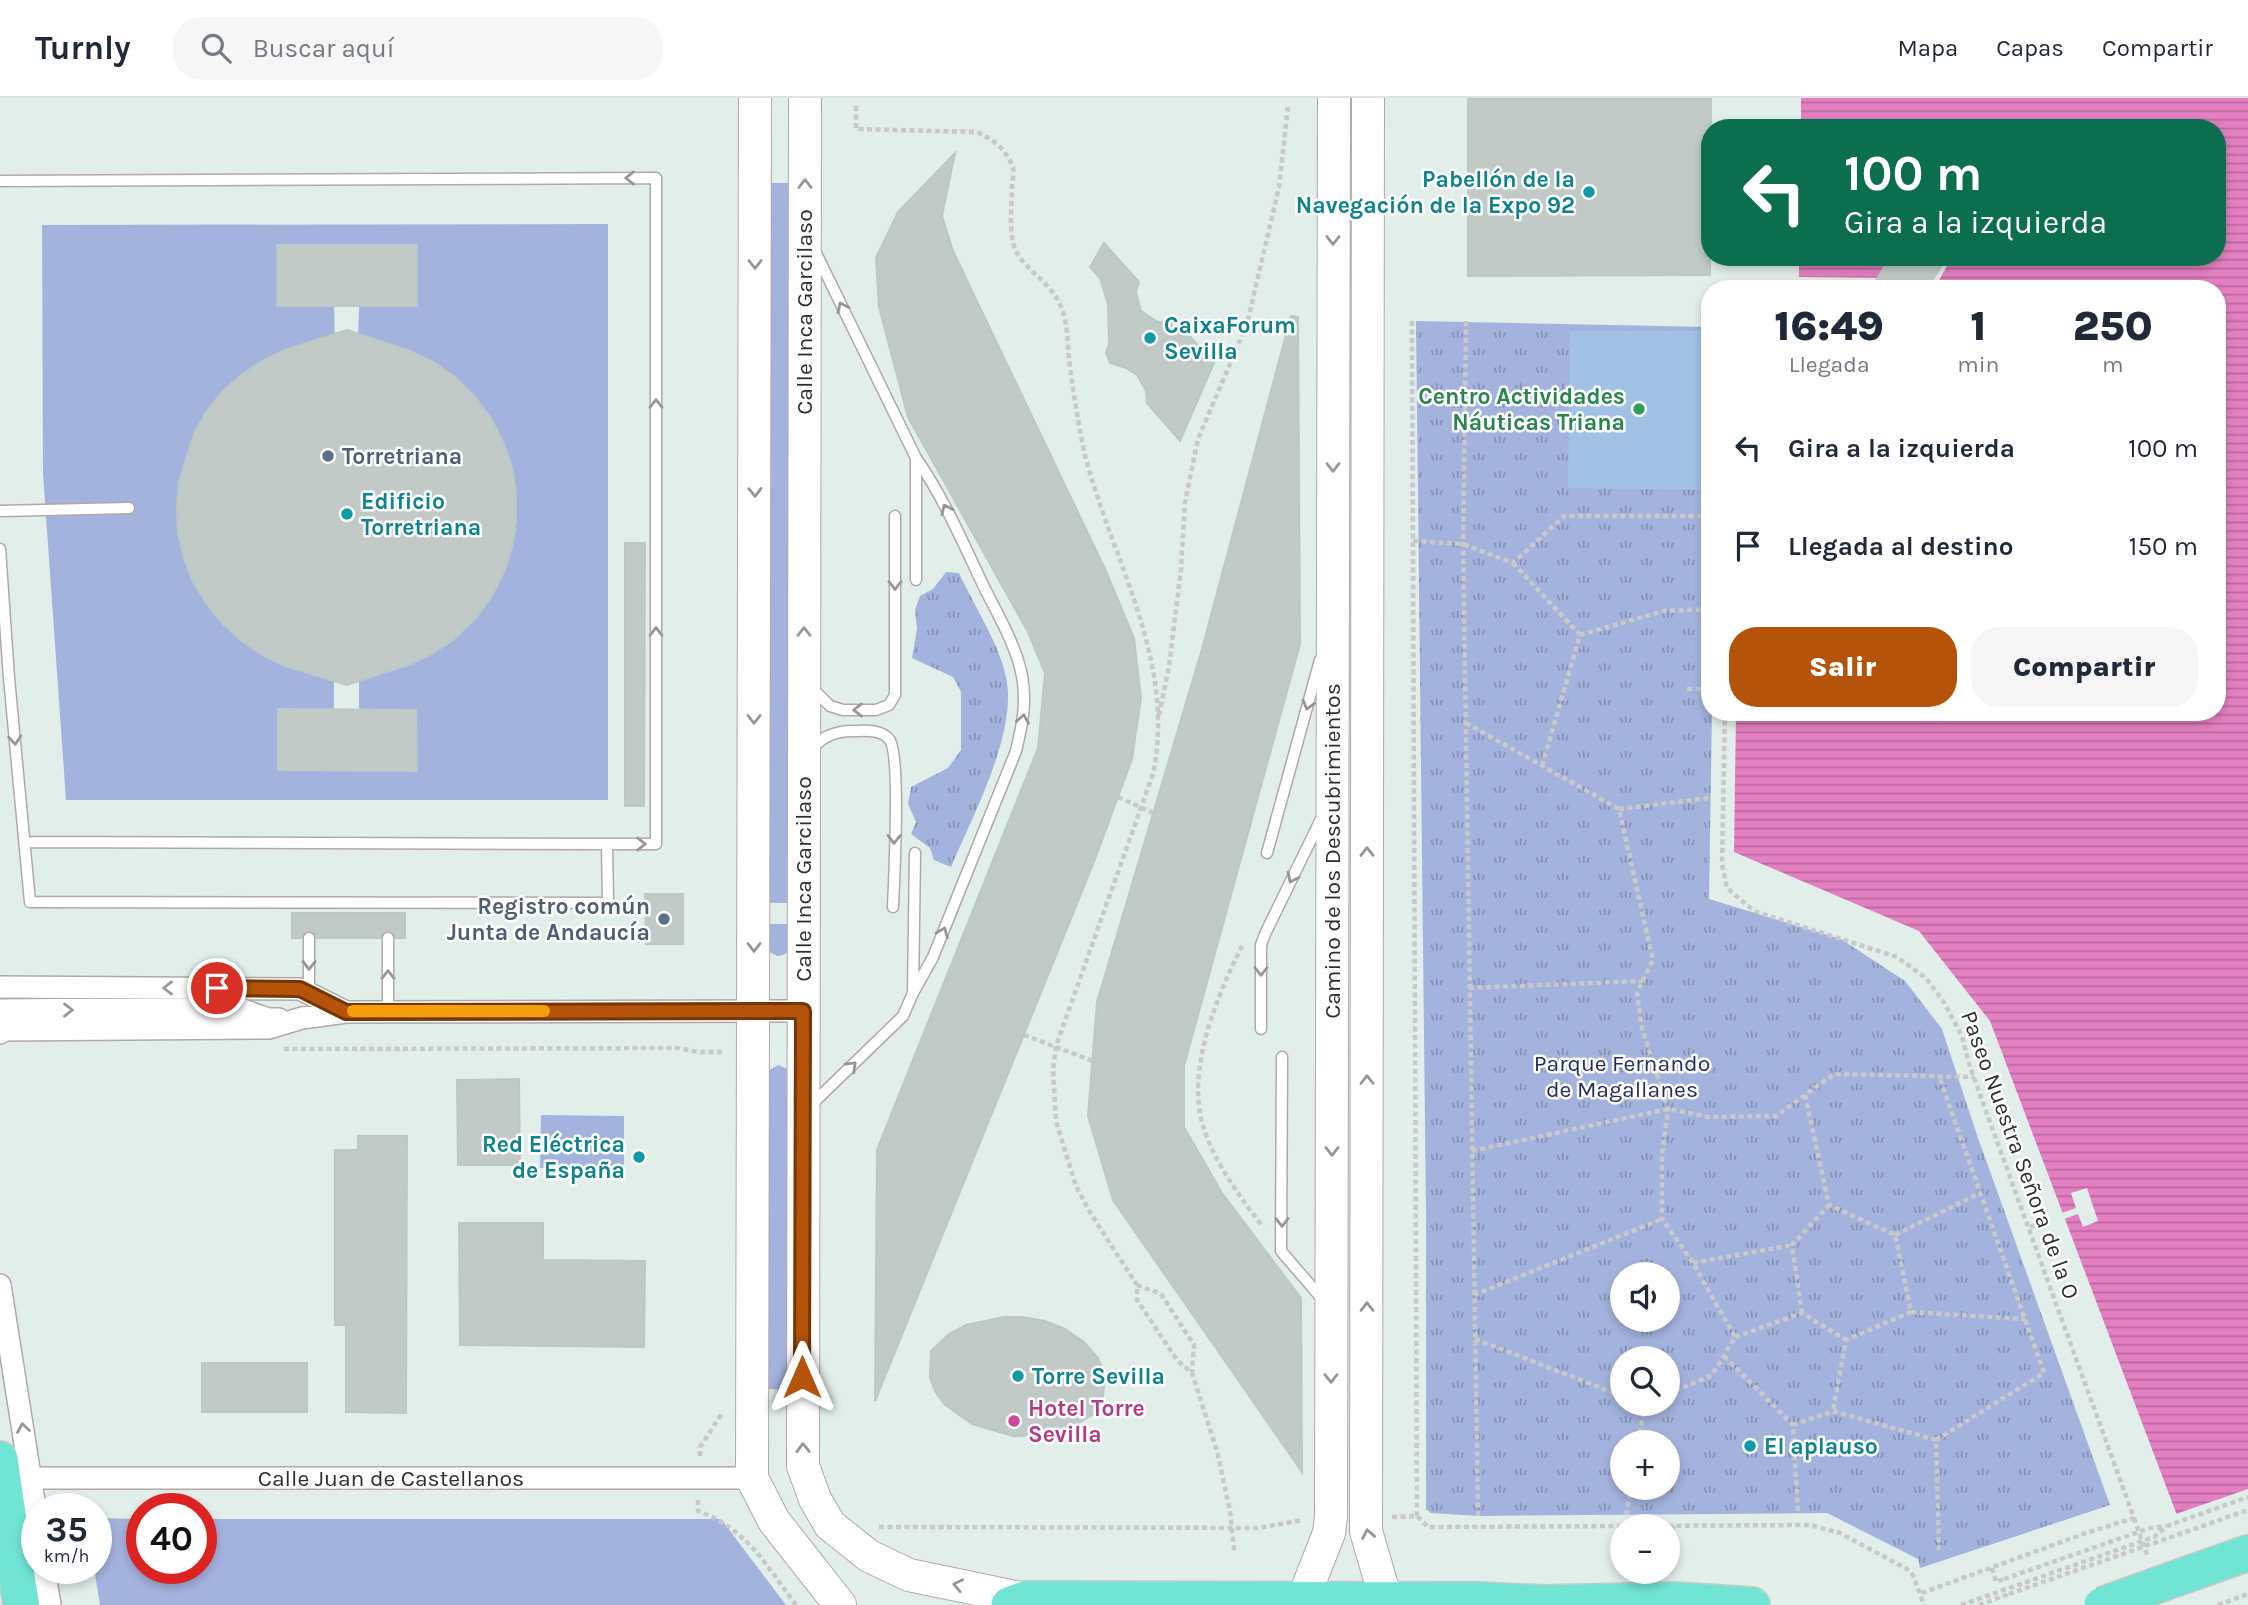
<!DOCTYPE html>
<html lang="es">
<head>
<meta charset="utf-8">
<style>
	:root { --surface:#fff; --page:#f6f6f7; --text:#1f2937; --muted:#747a83; --line:#e0e1e3; --accent:#b45309 }
	body { margin:0; font-family:Karla,sans-serif; background:var(--page); color:var(--text); height:100vh; display:flex; flex-direction:column; font-size:26px; white-space:nowrap }
	* { box-sizing:border-box; margin:0 }
	p { font-size:23px; color:var(--muted) }
	.icon { flex:none; width:38px; height:38px; fill:none; stroke:currentColor; stroke-width:2; stroke-linecap:round; stroke-linejoin:round }
	.map { position:relative; flex:1; overflow:hidden }
	.drawer { position:absolute; left:1701px; top:182px; width:525px; height:441px; display:flex; flex-direction:column; background:var(--surface); border-radius:28px; box-shadow:0 4px 10px #0003 }
	.drawer>* { flex:none }
	.banner { position:absolute; left:1701px; top:21px; width:525px; height:147px; border-radius:28px; box-shadow:0 4px 10px #0003; background:#0b6e4f; color:#fff; overflow:hidden }
	.buttons { position:absolute; left:1610px; top:1164px; display:grid; gap:14px }
	.buttons a { display:grid; place-items:center; width:70px; height:70px; border-radius:50%; background:var(--surface); box-shadow:0 4px 10px #0003; font-size:35px }
	.speed { position:absolute; left:21px; top:1395px; display:flex; gap:14px; font-size:35px; font-weight:700; text-align:center }
	.speed>* { display:grid; place-content:center; width:91px; height:91px; border-radius:50%; background:var(--surface); box-shadow:0 4px 10px #0003; line-height:1 }
	.speed small { font-size:18px; font-weight:400 }
	.speed .limit { border:10px solid #d22; background:#fff; color:#111 }
	.pin { position:absolute; display:grid; place-items:center; width:60px; height:60px; color:#fff; margin:-30px; border:4px solid #fff; border-radius:50%; box-shadow:0 2px 7px #0007 }
	.me { position:absolute; width:77px; margin:-38px; rotate:0deg; stroke-linejoin:round; filter:drop-shadow(0 0 5px #0008) }
	.turn { display:flex; align-items:center; gap:24px; height:147px; padding:0 28px; font-size:32px }
	.turn .icon { width:91px; height:91px; stroke-width:2.5 }
	.turn b { display:block; font-size:49px; line-height:60px }
	.eta { display:flex; justify-content:space-evenly; align-items:center; height:119px; text-align:center }
	.eta b { font-size:42px; font-weight:800; line-height:49px }
	.primary-button { display:flex; gap:14px; margin-top:auto; padding:14px 28px }
	.primary-button a { flex:1; height:80px; border-radius:28px; background:var(--accent); color:#fff; font-size:28px; font-weight:800; line-height:80px; text-align:center }
	.primary-button a+a { background:var(--page); color:var(--text) }
	ul { padding:0; list-style:none }
	li { display:flex; align-items:center; gap:21px; height:98px; padding:0 28px }
	li div { flex:1 }
	li b { display:block; font-size:26px }
	li em { font-style:normal }
	header { display:flex; align-items:center; gap:42px; box-sizing:border-box; height:98px; padding:0 35px; background:var(--surface); border-bottom:2px solid var(--line) }
	header strong { font-size:33px }
	nav { display:flex; gap:38px; margin-inline-start:auto; font-size:24px }
	.search { width:490px; height:63px; background:var(--page); display:flex; align-items:center; gap:18px; box-sizing:border-box; padding:0 24px; border-radius:28px; color:var(--muted); font-size:26px }
	.map>svg:first-child { display:block }
	.grass { fill:#a4b3de; fill-rule:evenodd }
	.park { fill:url(#park-tufts); fill-rule:evenodd }
	.pitch { fill:#a1c2e4 }
	.water { fill:url(#water-rules) }
	.pier { fill:#e2eeea }
	.building { fill:#c1cac7; stroke:#bbc9c6; stroke-width:2 }
	.lines { fill:none; stroke-linecap:round; stroke-linejoin:round }
	.lane-casing { stroke:#b1a8a9; stroke-width:13 }
	.street-casing { stroke:#b1a8a9; stroke-width:24 }
	.secondary-casing { stroke:#b1a8a9; stroke-width:34 }
	.primary-casing { stroke:#c9c9c9; stroke-width:38 }
	.path { stroke:#c9c9c9; stroke-width:4.5; stroke-dasharray:5 3.5; stroke-linecap:butt }
	.lane { stroke:#fff; stroke-width:10 }
	.street { stroke:#fff; stroke-width:21 }
	.secondary { stroke:#fff; stroke-width:32 }
	.primary { stroke:#70e5d4; stroke-width:35 }
	.primary-bridge-casing { stroke:#c9c9c9; stroke-width:38; stroke-linecap:butt }
	.path-bridge { stroke:#c9c9c9; stroke-width:4.5; stroke-dasharray:5 3.5; stroke-linecap:butt }
	.primary-bridge { stroke:#70e5d4; stroke-width:35 }
	.oneway { stroke:#969696 }
	.route-casing { stroke:#753606; stroke-width:18 }
	.route { stroke:#b45309; stroke-width:12 }
	.slow { stroke:#f59e0b; stroke-width:12 }
	.culture-dot { fill:#0f9aa8; stroke:#fff; stroke-width:2.5 }
	.leisure-dot { fill:#2e9e5b; stroke:#fff; stroke-width:2.5 }
	.service-dot { fill:#5c6f8a; stroke:#fff; stroke-width:2.5 }
	.hotel-dot { fill:#d1479c; stroke:#fff; stroke-width:2.5 }
	.labels { text-anchor:middle; dominant-baseline:central; stroke-width:5; stroke-linejoin:round; paint-order:stroke }
	.culture-label { font-size:23px; font-weight:bold; fill:#0d838f; stroke:#fff; text-anchor:start }
	.street-label { font-size:23px; fill:#2e2e2e; stroke:#fff }
	.leisure-label { font-size:23px; font-weight:bold; fill:#27864d; stroke:#fff; text-anchor:end }
	.service-label { font-size:23px; font-weight:bold; fill:#4e5e75; stroke:#fff; text-anchor:start }
	.park-label { font-size:23px; fill:#232b66; stroke:#fff }
	.hotel-label { font-size:23px; font-weight:bold; fill:#b23c85; stroke:#fff; text-anchor:start }
</style>
</head>
<body>
<header>
<strong>Turnly</strong>
<div class="search"><svg class="icon" aria-label="search" viewBox="0 0 24 24"><circle cx="10" cy="10" r="6"/><path d="M15 15l6 6"/></svg>Buscar aquí</div>
<nav><a>Mapa</a><a>Capas</a><a>Compartir</a></nav>
</header>
<div class="map">
<svg width="2248" height="1507" viewBox="0 0 2248 1507">
	<defs>
		<pattern id="park-tufts" width="24" height="20" patternUnits="userSpaceOnUse" patternTransform="scale(1.75)"><rect width="24" height="20" fill="#a4b3de"/><path d="M3 7l-1-3M5 7V3M7 7l1-3M15 17l-1-3M17 17v-4M19 17l1-3" fill="none" stroke="#8692b4"/></pattern>
		<pattern id="water-rules" width="6" height="5" patternUnits="userSpaceOnUse" patternTransform="scale(1.75)"><rect width="6" height="5" fill="#e480c1"/><path d="M0 2.5h6" fill="none" stroke="#b9699d"/></pattern>
	</defs>
	<rect width="100%" height="100%" fill="#e2eeea"/>
	<path class="grass" d="M768 85H792V805H767Z
		M608 126V702H66L43 376 42 127ZM417 147V209H359L358 241C439 252 501 302 514 385 518 405 518 429 512 449 508 460 500 471 495 482 489 494 484 509 475 520 448 556 402 572 359 578V611L416 612V672H278V612L334 611V578C303 569 267 563 240 542 154 473 159 347 241 277 268 254 302 248 335 241L334 209H277V148Z
		M767 826H792C791 840 795 857 777 858L768 853Z
		M778 967 788 971 791 977 790 1292 766 1291 768 973Z
		M541 1017 624 1018V1071L540 1070Z
		M96 1420 142 1421V1470H201V1421H721L786 1507H100L94 1470H96Z"/>
	<path class="park" d="M1416 223 1710 229V614H1712L1709 801 1841 841 1905 883 1942 931 1978 1040 2110 1407 1920 1470 1918 1461 1827 1415 1478 1418 1431 1415 1426 1411V1115ZM1622 1176H1668V1222H1622ZM1622 1260H1668V1306H1622ZM1622 1344H1668V1390H1622Z
		M946 474 959 475C973 506 1000 547 1006 579 1018 634 973 717 951 769L934 762 930 750 911 736 916 724 908 706 911 689 948 670 961 652V594L953 579 912 560 917 531 915 512 920 498 933 491Z"/>
	<path class="pitch" d="M1570 233H1710V392L1568 390Z"/>
	<path class="water" d="M1801 0H2248V1507H2211L1990 923 1919 833 1734 754 1736 614H2217V191H1921L1924 179 1938 184 1952 159H2217V30H1801Z
		M1799 159H1891L1899 180 1799 179Z"/>
	<path class="pier" d="M2087 1090 2098 1123 2083 1129 2078 1116 2061 1122 2059 1116 2076 1110 2071 1095Z
		M2248 1391V1507H2207L2173 1417Z"/>
	<path class="building" d="M1468 0H1711L1710 177 1468 178Z
		M955 55 942 118 953 153 1105 471 1134 540 1141 600 1132 661 1094 764 875 1303 877 1052 1038 650 1045 575 1028 534 908 319 879 209 876 160 898 114Z
		M1104 145 1139 184 1136 194 1141 213 1158 224H1177L1214 265 1180 343 1147 305 1146 293 1137 277 1126 270 1110 265 1106 255 1109 246 1108 206 1100 180 1090 169Z
		M277 147H417V208H277Z
		M1890 159H1947L1927 191H1871Z
		M1291 218 1298 219 1300 546 1184 968V1029L1222 1095 1301 1200 1302 1374 1113 1102 1088 1018 1097 904 1202 551Z
		M347 232 410 253 434 264 456 280 475 299 491 320 503 344 512 369 516 395V422L512 449 504 474 492 498 476 520 457 538 435 554 411 566 347 587 285 568 262 557 241 542 222 525 206 505 193 484 184 460 178 435 177 410 179 384 194 336 206 314 222 294 241 277 262 263 285 252Z
		M625 445H645L644 708H625Z
		M278 611 416 612 417 673 278 672Z
		M645 796H683V846H646Z
		M292 815H405V840H396L392 834 387 832 382 836 380 840H317L313 834 308 832 303 836 301 840H292Z
		M519 981 520 1067H458L457 982Z
		M358 1038H407L406 1315 346 1314V1227H335V1052H358Z
		M459 1125H543V1162L645 1163 644 1249 460 1247Z
		M1004 1219H1023L1045 1223 1065 1231 1084 1244 1098 1260 1105 1278 1103 1298 1093 1316 1074 1328 1053 1337 1013 1338 972 1326 944 1306 935 1293 930 1279 931 1253 949 1236 966 1227Z
		M202 1265H307V1314H202Z"/>
	<g class="lines">
		<defs>
			<path id="lane" d="M0 83 656 80V746H607L608 805 30 804 9 580 0 451
				M815 153 916 360C944 400 963 445 984 489 998 517 1016 547 1022 578 1027 605 1022 628 1016 653L933 859 913 895
				M916 360V482
				M0 413 129 410
				M812 590 830 608 843 612H876L889 607 895 597V418
				M811 653C821 638 837 633 853 633 865 633 880 631 889 641 901 654 894 783 893 809
				M25 744 607 746
				M1267 755 1320 562
				M388 840V913
				M309 895V840
				M1261 931V847L1265 836 1322 719
				M1282 959 1281 1153 1324 1203
				M810 1008 903 918 913 895 915 755"/>
			<path id="street" d="M0 889 300 891 346 914
				M0 912 237 910 268 921H279
				M0 935 4 932 269 930 302 920 346 914 803 913
				M0 1187 37 1422
				M30 1380H752
				M44 1470 50 1507"/>
			<path id="secondary" d="M755 0 752 1380 774 1423 840 1507
				M805 0 803 1368 815 1401 830 1427 869 1458 909 1477 1025 1501
				M1368 0 1366 1433 1386 1502
				M1303 1501 1329 1435 1331 1419 1334 0"/>
			<path id="primary" d="M0 1361 21 1507
				M2194 1474 2248 1455
				M1009 1507 1025 1501 1480 1502 1544 1505 1673 1502 1752 1507"/>
		</defs>
		<use href="#lane" class="lane-casing"/>
		<use href="#street" class="street-casing"/>
		<use href="#secondary" class="secondary-casing"/>
		<use href="#primary" class="primary-casing"/>
		<path class="path" d="M856 8V31L976 34C991 39 1008 53 1013 70 1014 74 1013 81 1012 85 1012 104 1009 125 1013 144 1018 170 1051 181 1062 211 1069 230 1067 249 1070 269 1074 297 1078 325 1084 353 1110 459 1177 562 1153 676L1056 948 1053 971 1056 1023 1076 1088 1091 1116 1137 1187V1202L1177 1262 1192 1275 1217 1353 1230 1413 1234 1452
			M1412 223 1417 1418
			M1466 223 1463 446 1478 1418
			M1413 443 1463 446 1513 465 1564 418H1710
			M1513 465 1580 537 1542 668
			M1580 537 1664 513 1710 511
			M1687 591H1709
			M1725 614 1722 766 1727 790 1754 813 1897 859 1926 880 1943 903 1962 938 1970 969 2134 1420 2086 1435 1919 1496
			M1159 617 1169 569 1181 471 1185 404 1198 341 1247 226 1279 89 1288 8
			M1466 625 1619 711 1653 862 1637 895 1642 930 1668 1011 1662 1057V1121L1693 1165 1735 1239 1712 1277 1668 1296
			M1619 711 1709 700
			M1242 848C1217 898 1186 971 1203 1028 1214 1064 1240 1099 1263 1129
			M1469 890 1643 883
			M284 951 678 950 698 954H725
			M1805 997 1829 1107 1895 1137 1911 1214 1846 1242 1833 1313
			M1472 1053 1668 1011 1709 1019 1776 1018 1834 976 1974 979
			M2030 1129 2047 1123
			M1895 1137 1980 1095
			M1693 1165 1792 1147
			M1137 1187 1161 1196 1194 1247 1192 1274
			M1474 1197 1662 1121
			M1911 1214 2025 1221
			M1802 1215 1792 1147 1829 1107
			M1735 1239 1802 1215 1846 1242
			M1475 1241 1622 1298
			M1724 1258 1793 1327 1798 1416
			M1793 1327 1833 1313 1936 1342 1939 1452
			M1936 1342 2044 1275 1939 978
			M1638 1344 1645 1307 1647 1306
			M700 1358V1349L723 1314
			M698 1402V1413C747 1431 766 1467 796 1507
			M1626 1417 1631 1390
			M1392 1419 1417 1418 1428 1429 1810 1427 1840 1435 1907 1471 1913 1477 1924 1507
			M2134 1420 2148 1460
			M879 1429 1258 1430 1303 1422
			M1992 1470 1996 1484 2004 1481
			M1670 1475 1673 1427
			M1979 1507 2009 1496
			M2218 1507 2248 1496"/>
		<use href="#lane" class="lane"/>
		<use href="#street" class="street"/>
		<use href="#secondary" class="secondary"/>
		<use href="#primary" class="primary"/>
		<defs>
			<path id="primary-bridge" d="M2102 1507 2194 1474"/>
		</defs>
		<use href="#primary-bridge" class="primary-bridge-casing"/>
		<path class="path-bridge" d="M1118 699 1153 715
			M1024 937 1093 963
			M2004 1481 2150 1430 2166 1428
			M2009 1496 2248 1412
			M1961 1507 2154 1439 2167 1428 2248 1399"/>
		<use href="#primary-bridge" class="primary-bridge"/>
	</g>
	<defs><path id="oneway-chevron" d="M-2-3.5L2.5 0L-2 3.5" fill="none" stroke-width="1.6" stroke-linecap="round" stroke-linejoin="round" transform="scale(1.75)"/></defs>
	<g class="oneway">
		<use href="#oneway-chevron" transform="translate(630 80) rotate(180)"/>
		<use href="#oneway-chevron" transform="translate(805 86) rotate(-90)"/>
		<use href="#oneway-chevron" transform="translate(1333 142) rotate(90)"/>
		<use href="#oneway-chevron" transform="translate(755 166) rotate(90)"/>
		<use href="#oneway-chevron" transform="translate(842 209) rotate(-116)"/>
		<use href="#oneway-chevron" transform="translate(656 306) rotate(-90)"/>
		<use href="#oneway-chevron" transform="translate(1333 369) rotate(90)"/>
		<use href="#oneway-chevron" transform="translate(755 394) rotate(89)"/>
		<use href="#oneway-chevron" transform="translate(946 411) rotate(-116)"/>
		<use href="#oneway-chevron" transform="translate(895 487) rotate(90)"/>
		<use href="#oneway-chevron" transform="translate(656 534) rotate(-90)"/>
		<use href="#oneway-chevron" transform="translate(804 534) rotate(-90)"/>
		<use href="#oneway-chevron" transform="translate(1308 607) rotate(105)"/>
		<use href="#oneway-chevron" transform="translate(858 612) rotate(180)"/>
		<use href="#oneway-chevron" transform="translate(754 621) rotate(90)"/>
		<use href="#oneway-chevron" transform="translate(1023 621) rotate(-81)"/>
		<use href="#oneway-chevron" transform="translate(15 642) rotate(85)"/>
		<use href="#oneway-chevron" transform="translate(894 741) rotate(91)"/>
		<use href="#oneway-chevron" transform="translate(641 746)"/>
		<use href="#oneway-chevron" transform="translate(1367 754) rotate(-90)"/>
		<use href="#oneway-chevron" transform="translate(1292 780) rotate(116)"/>
		<use href="#oneway-chevron" transform="translate(943 834) rotate(-68)"/>
		<use href="#oneway-chevron" transform="translate(754 849) rotate(90)"/>
		<use href="#oneway-chevron" transform="translate(309 867) rotate(91)"/>
		<use href="#oneway-chevron" transform="translate(1261 873) rotate(90)"/>
		<use href="#oneway-chevron" transform="translate(388 877) rotate(-90)"/>
		<use href="#oneway-chevron" transform="translate(168 890) rotate(-180)"/>
		<use href="#oneway-chevron" transform="translate(68 912)"/>
		<use href="#oneway-chevron" transform="translate(852 968) rotate(-44)"/>
		<use href="#oneway-chevron" transform="translate(1367 982) rotate(-90)"/>
		<use href="#oneway-chevron" transform="translate(1332 1053) rotate(90)"/>
		<use href="#oneway-chevron" transform="translate(1282 1124) rotate(90)"/>
		<use href="#oneway-chevron" transform="translate(1367 1209) rotate(-90)"/>
		<use href="#oneway-chevron" transform="translate(1331 1280) rotate(90)"/>
		<use href="#oneway-chevron" transform="translate(23 1330) rotate(-99)"/>
		<use href="#oneway-chevron" transform="translate(803 1350) rotate(-91)"/>
		<use href="#oneway-chevron" transform="translate(1368 1436) rotate(-100)"/>
		<use href="#oneway-chevron" transform="translate(958 1487) rotate(-168)"/>
	</g>
	<g class="lines">
		<defs>
			<path id="route" d="M217 890 300 891 346 914 803 913 802 1279"/>
		</defs>
		<use href="#route" class="route-casing"/>
		<use href="#route" class="route"/>
		<path class="slow" d="M353 913H544"/>
	</g>
	<g class="culture-dot">
		<circle cx="1589" cy="94" r="7"/>
		<circle cx="1150" cy="240" r="7"/>
		<circle cx="347" cy="416" r="7"/>
		<circle cx="639" cy="1059" r="7"/>
		<circle cx="1018" cy="1278" r="7"/>
		<circle cx="1750" cy="1348" r="7"/>
	</g>
	<circle class="leisure-dot" cx="1639" cy="311" r="7"/>
	<g class="service-dot">
		<circle cx="328" cy="358" r="7"/>
		<circle cx="664" cy="821" r="7"/>
	</g>
	<circle class="hotel-dot" cx="1014" cy="1323" r="7"/>
	<g class="labels">
		<g class="culture-label">
			<text x="1575" y="81" text-anchor="end">Pabellón de la<tspan x="1575" dy="26">Navegación de la Expo 92</tspan></text>
			<text x="1164" y="227">CaixaForum<tspan x="1164" dy="26">Sevilla</tspan></text>
			<text x="361" y="403">Edificio<tspan x="361" dy="26">Torretriana</tspan></text>
			<text x="625" y="1046" text-anchor="end">Red Eléctrica<tspan x="625" dy="26">de España</tspan></text>
			<text x="1032" y="1278">Torre Sevilla</text>
			<text x="1764" y="1348">El aplauso</text>
		</g>
		<g class="street-label">
			<text transform="translate(804 214) rotate(-90)">Calle Inca Garcilaso</text>
			<text transform="translate(1332 753) rotate(-90)">Camino de los Descubrimientos</text>
			<text transform="translate(803 781) rotate(-90)">Calle Inca Garcilaso</text>
			<text transform="translate(2020 1057) rotate(70)">Paseo Nuestra Señora de la O</text>
			<text x="391" y="1380">Calle Juan de Castellanos</text>
		</g>
		<g class="leisure-label">
			<text x="1625" y="298">Centro Actividades<tspan x="1625" dy="26">Náuticas Triana</tspan></text>
		</g>
		<g class="service-label">
			<text x="342" y="358">Torretriana</text>
			<text x="650" y="808" text-anchor="end">Registro común<tspan x="650" dy="26">Junta de Andaucía</tspan></text>
		</g>
		<g class="park-label">
			<text x="1622" y="965">Parque Fernando<tspan x="1622" dy="26">de Magallanes</tspan></text>
		</g>
		<g class="hotel-label">
			<text x="1028" y="1310">Hotel Torre<tspan x="1028" dy="26">Sevilla</tspan></text>
		</g>
	</g>
</svg>
<div class="buttons">
<a><svg class="icon" aria-label="sound" viewBox="0 0 24 24"><path d="M4 9h4l5-4v14l-5-4H4zM17 9q2 3 0 6"/></svg></a>
<a><svg class="icon" aria-label="search" viewBox="0 0 24 24"><circle cx="10" cy="10" r="6"/><path d="M15 15l6 6"/></svg></a>
<a>+</a>
<a>−</a>
</div>
<div class="speed"><div>35<small>km/h</small></div><div class="limit">40</div></div>
<div class="pin" style="left:217px;top:890px;background:#d93025"><svg class="icon" aria-label="arrive" viewBox="0 0 24 24"><path d="M6 21V4h12l-3 4 3 4H6"/></svg></div>
<svg class="me" style="left:802px;top:1279px" viewBox="-20 -20 40 40"><path d="M0-17L14 15 0 8-14 15z" fill="#b45309" stroke="#fff" stroke-width="4"/></svg>
<div class="banner">
<div class="turn"><svg class="icon" aria-label="left" viewBox="0 0 24 24"><path d="M17 20v-9H6M10 6l-5 5 5 5"/></svg><div><b>100 m</b>Gira a la izquierda</div></div>
</div>
<section class="drawer">
<div class="eta">
<div><b>16:49</b><p>Llegada</p></div>
<div><b>1</b><p>min</p></div>
<div><b>250</b><p>m</p></div>
</div>
<ul>
<li><svg class="icon" aria-label="left" viewBox="0 0 24 24"><path d="M17 20v-9H6M10 6l-5 5 5 5"/></svg><div><b>Gira a la izquierda</b></div><em>100 m</em></li>
<li><svg class="icon" aria-label="arrive" viewBox="0 0 24 24"><path d="M6 21V4h12l-3 4 3 4H6"/></svg><div><b>Llegada al destino</b></div><em>150 m</em></li>
</ul>
<div class="primary-button"><a>Salir</a><a>Compartir</a></div>
</section>
</div>
</body>
</html>
